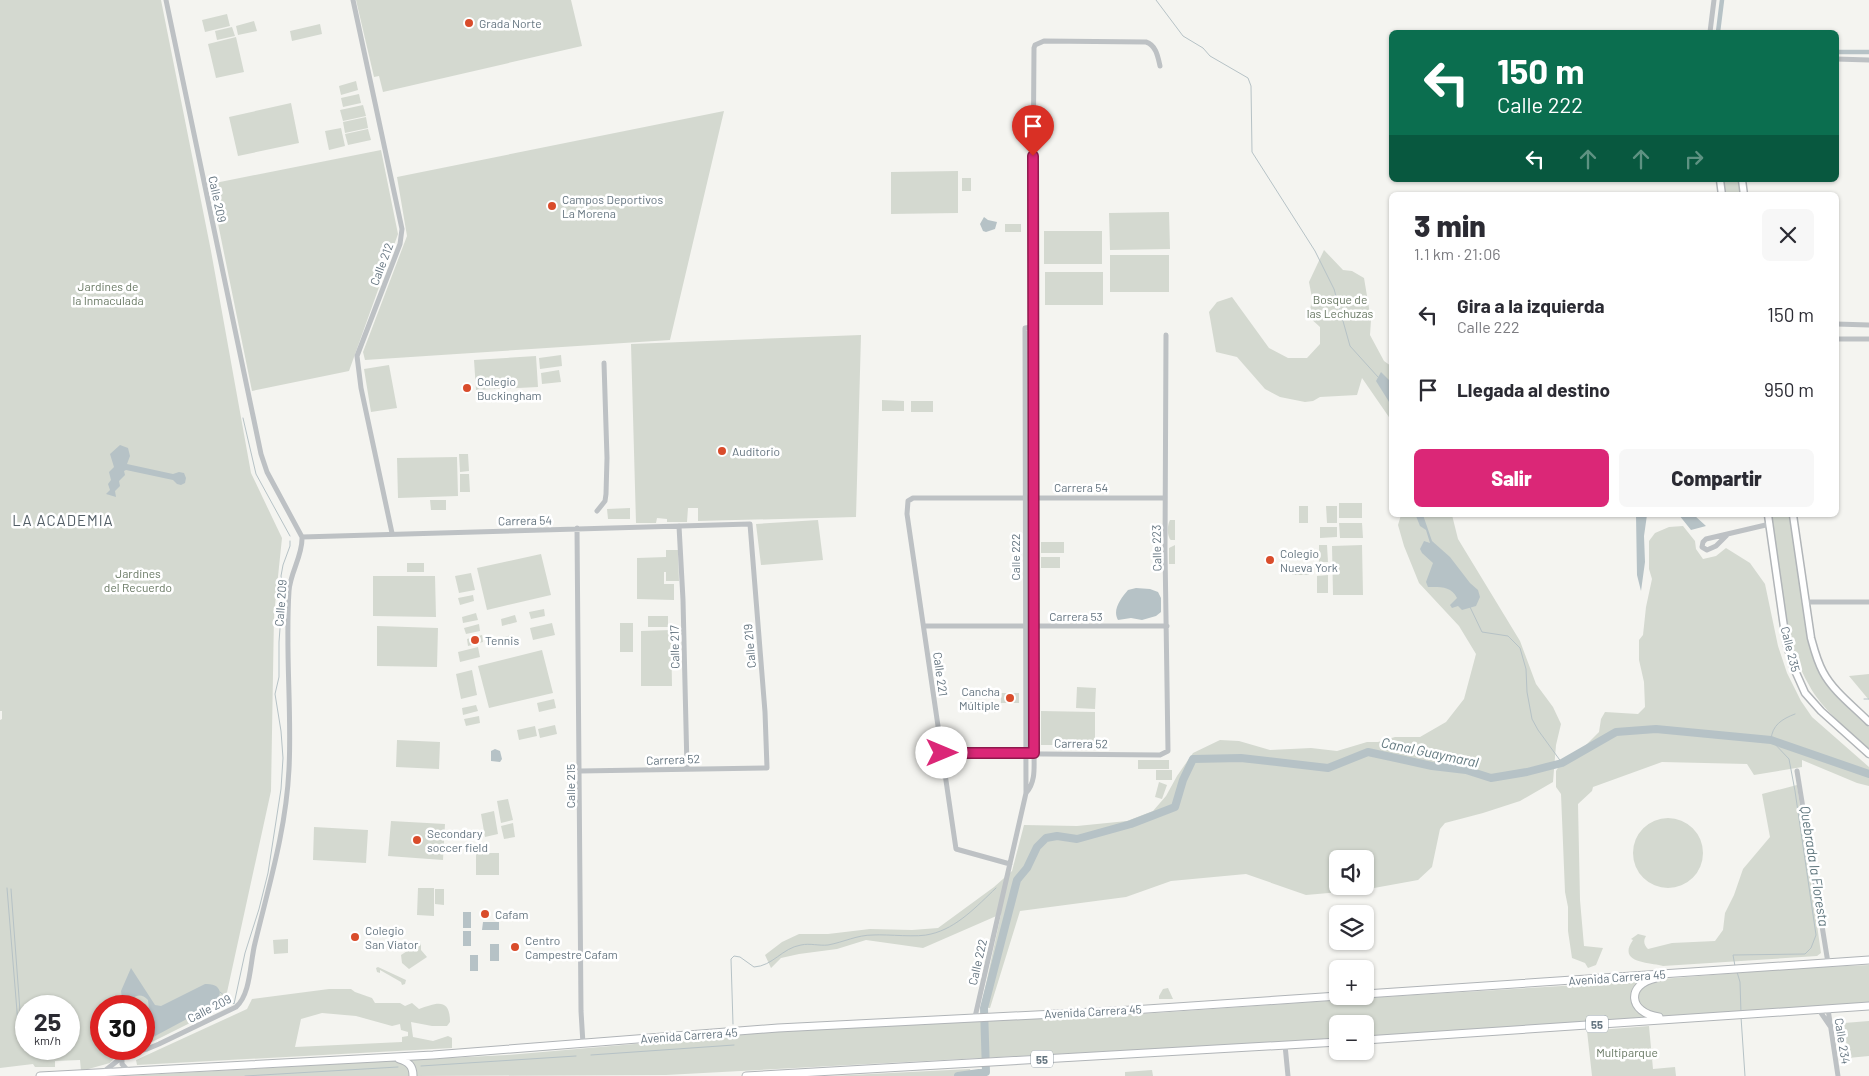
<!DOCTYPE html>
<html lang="es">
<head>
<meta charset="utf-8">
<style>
	:root { --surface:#fff; --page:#f7f7f7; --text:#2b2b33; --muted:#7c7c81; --accent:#db2777 }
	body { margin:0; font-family:Barlow,sans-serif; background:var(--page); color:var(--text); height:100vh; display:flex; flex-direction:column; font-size:19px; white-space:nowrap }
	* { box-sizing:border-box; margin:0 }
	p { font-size:16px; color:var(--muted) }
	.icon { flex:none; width:28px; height:28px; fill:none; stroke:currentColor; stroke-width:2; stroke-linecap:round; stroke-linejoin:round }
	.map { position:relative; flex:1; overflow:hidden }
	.details { position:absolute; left:1389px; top:192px; width:450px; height:325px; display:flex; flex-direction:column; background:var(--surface); border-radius:8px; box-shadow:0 1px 4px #0004 }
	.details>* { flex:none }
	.hud { position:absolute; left:1389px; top:30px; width:450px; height:152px; border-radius:8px; box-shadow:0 1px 4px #0004; background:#0b6e4f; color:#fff; overflow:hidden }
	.controls { position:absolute; left:1329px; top:850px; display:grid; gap:10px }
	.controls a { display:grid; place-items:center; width:45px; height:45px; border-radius:8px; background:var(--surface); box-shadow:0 1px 4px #0004; font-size:25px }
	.speed { position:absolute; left:15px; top:995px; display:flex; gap:10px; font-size:25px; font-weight:700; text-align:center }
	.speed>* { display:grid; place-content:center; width:65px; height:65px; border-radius:50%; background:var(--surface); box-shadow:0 1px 4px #0004; line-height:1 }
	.speed small { font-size:12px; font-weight:400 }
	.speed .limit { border:8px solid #d22; background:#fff; color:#111 }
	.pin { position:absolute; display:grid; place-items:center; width:42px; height:42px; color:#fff; margin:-51px -21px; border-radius:50% 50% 50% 0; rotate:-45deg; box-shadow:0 0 5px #0007 }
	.pin .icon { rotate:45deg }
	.me { position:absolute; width:55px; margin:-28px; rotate:90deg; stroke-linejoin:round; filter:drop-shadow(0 0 4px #0008) }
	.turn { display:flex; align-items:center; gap:18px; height:105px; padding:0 25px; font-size:22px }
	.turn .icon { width:65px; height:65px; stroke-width:2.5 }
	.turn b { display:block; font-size:35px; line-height:42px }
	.lanes { display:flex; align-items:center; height:48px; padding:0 25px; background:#0003; justify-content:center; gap:25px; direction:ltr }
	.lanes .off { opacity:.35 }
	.round { display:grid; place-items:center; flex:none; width:52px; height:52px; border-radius:8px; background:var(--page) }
	.summary { display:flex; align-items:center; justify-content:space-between; height:85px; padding:0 25px }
	h1 { font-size:30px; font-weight:800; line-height:38px }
	.cta { display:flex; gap:10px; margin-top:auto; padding:10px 25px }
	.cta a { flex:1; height:58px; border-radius:8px; background:var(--accent); color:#fff; font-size:20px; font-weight:800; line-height:58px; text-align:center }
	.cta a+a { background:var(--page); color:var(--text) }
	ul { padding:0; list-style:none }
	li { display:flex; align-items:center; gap:15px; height:75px; padding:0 25px }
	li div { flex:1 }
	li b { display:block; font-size:19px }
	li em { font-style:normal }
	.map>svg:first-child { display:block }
	.green { fill:#d4d9d0; fill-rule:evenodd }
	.water { fill:#b6c2c6 }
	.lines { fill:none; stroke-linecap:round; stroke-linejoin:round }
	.stream { stroke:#b6c2c6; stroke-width:1 }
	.canal { stroke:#b6c2c6; stroke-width:4.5 }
	.river { stroke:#b6c2c6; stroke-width:8 }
	.major-casing { stroke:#b1b5b8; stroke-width:9 }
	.highway-casing { stroke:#b0b4b7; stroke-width:9 }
	.minor { stroke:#bdc1c4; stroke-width:5 }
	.major { stroke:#fff; stroke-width:6 }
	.highway { stroke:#fff; stroke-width:7 }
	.route-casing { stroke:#8e194d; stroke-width:12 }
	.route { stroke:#db2777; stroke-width:9 }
	.poi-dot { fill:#d94c2b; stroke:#fff; stroke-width:2 }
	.labels { text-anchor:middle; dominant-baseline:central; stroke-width:5; stroke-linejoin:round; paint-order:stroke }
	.shield { fill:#fff; stroke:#939ea6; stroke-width:1 }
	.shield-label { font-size:11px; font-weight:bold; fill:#657580 }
	.poi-label { font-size:12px; fill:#657580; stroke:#fff; text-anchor:start }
	.street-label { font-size:12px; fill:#657580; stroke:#fff }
	.park-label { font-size:12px; fill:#687863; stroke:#fff }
	.water-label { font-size:14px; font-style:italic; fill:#60777e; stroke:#fff }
	.quarter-label { font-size:15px; letter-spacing:1px; fill:#525e66; stroke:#fff }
</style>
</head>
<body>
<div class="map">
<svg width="1869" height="1076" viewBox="0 0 1869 1076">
	<rect width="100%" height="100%" fill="#f4f4f0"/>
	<path class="green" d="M0 0H161L211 251 251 473 282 538 274 615 271 791 224 1006 144 1046V1006H101V1049H134L120 1052 110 1063 81 1071 80 1060 55 1061V1067H35L33 1064 0 1068V720L2 719V711H0ZM26 1006H69V1049H26Z
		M356 0H571L582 46 383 92 379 76 374 77Z
		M227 14 230 26 205 32 202 20Z
		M254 21 257 31 238 35 236 26Z
		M320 24 322 34 292 41 290 31Z
		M232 27 235 36 217 40 215 31Z
		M236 37 244 72 216 78 208 44Z
		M356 81 358 90 341 95 339 86Z
		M359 94 361 103 343 107 341 98Z
		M291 103 299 143 238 156 229 117Z
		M363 105 366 116 343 121 340 110Z
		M724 111 670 340 365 360 363 352 407 236 397 177Z
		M366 117 368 128 345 133 343 122Z
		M341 128 345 146 329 150 325 131Z
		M368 129 371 140 348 145 345 134Z
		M381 150 398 234 349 371 252 391 210 184Z
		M958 171V213L891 214V172Z
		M962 178H971V191H962Z
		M1722 180H1739L1741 195H1724Z
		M1169 212 1170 249 1110 250 1109 213Z
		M1005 224H1021V232H1005Z
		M1044 231H1102V264H1044Z
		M1324 250 1343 270 1352 271 1364 278 1371 320 1370 335 1384 361 1391 366V420L1362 378 1357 395 1320 397 1313 401 1305 402 1280 397 1265 389 1237 357 1216 352 1209 312 1217 302 1232 297 1269 348 1288 358H1307L1320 344V327L1309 317 1312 298 1309 282Z
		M1110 255H1169V292H1110Z
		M1045 272H1103V305H1045Z
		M861 335 856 517 698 521V508H688L687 522H667V519L657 518 656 523H636L631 344Z
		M561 355 562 366 540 369 539 358Z
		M536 356 538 387 476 390 474 360Z
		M389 365 397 408 371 412 364 369Z
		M559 370 561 382 542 384 541 373Z
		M882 400 904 401V411H882Z
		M911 401H933V412H911Z
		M459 454H468L469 471 460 472Z
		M457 457 458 496 398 498 397 458Z
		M460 474H469L470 492H460Z
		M430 500H446V510H431Z
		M1339 503H1362V518H1339Z
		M1299 506H1308V523H1299Z
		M1326 506H1337V523H1327Z
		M630 508V519H608L607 509Z
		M1401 515H1452L1458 539 1520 641 1536 684 1553 707 1561 724 1556 745 1553 782 1520 801 1483 813 1445 823 1440 829 1432 867 1418 880 1363 890 1306 895 1246 874 1171 881 1126 897 1020 911 990 1008 981 1007 1001 914 923 948 866 940 837 949 799 954 781 958 771 968 765 955 782 942 799 934H828L870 929 912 930 938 928 994 887 1012 871 1024 825 1077 826 1127 821 1153 811 1166 796 1177 776 1193 753 1220 740 1239 741 1270 750 1311 748 1337 751 1367 742H1378L1395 737H1420L1446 722 1464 699 1476 654 1459 626 1419 583 1404 546 1398 525ZM1338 859H1365V886H1338Z
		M1771 515H1790L1804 613 1811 645 1821 676 1845 704 1869 727V749C1849 730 1822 710 1809 685 1781 636 1779 570 1771 515Z
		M818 520 823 560 761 565 756 524Z
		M1170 520H1175V540H1171C1167 537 1167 525 1170 520Z
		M1339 523H1362L1363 538H1340Z
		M1683 526 1695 541 1696 549 1703 559 1716 556 1726 548 1750 563 1765 584 1778 646 1787 673 1801 701 1812 717 1869 767V786L1857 783 1802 760V767L1754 775 1747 764 1662 762 1593 787 1592 791 1578 804 1580 900 1584 946 1603 948 1596 965 1588 968 1585 963 1572 958 1568 931V907L1565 892 1561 794 1556 787V771L1562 761 1582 749 1599 732 1601 719 1605 712 1638 714 1645 707 1644 682 1639 660V640L1643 635 1646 607 1652 579 1649 569V541L1655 533 1669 527Z
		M1320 527H1337V537L1320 538Z
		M1041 542H1064V553H1041Z
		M1175 545V564H1169V548Z
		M1319 545H1327L1328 562H1319Z
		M1362 545 1363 595H1333L1332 546Z
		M666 550H678L679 581H666V572H664V584H674V600L637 599V558L666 557Z
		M541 554 551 595 487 610 477 568Z
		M1041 557H1060V568H1041Z
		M407 563H424V572H407Z
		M1292 566H1309V575H1292Z
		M471 573 475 590 459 593 455 576Z
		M1328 575V593H1317V576Z
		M373 576H435L436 617 373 616Z
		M473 595 474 601 460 605 458 598Z
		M544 609 545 616 531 619 529 612Z
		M476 613 478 620 463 623 462 617Z
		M515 615 517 622 502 626 501 619Z
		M648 616H668V627H648Z
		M552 623 555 635 533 640 530 628Z
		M620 623H633V652H620Z
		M479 624 480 631 466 634 464 628Z
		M377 626 438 628 437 667 377 666Z
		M671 630 672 686H641V631Z
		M482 635 483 642 468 646 467 639Z
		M513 635 514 641 500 645 498 638Z
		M478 647 480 657 460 662 458 652Z
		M542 650 553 693 489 708 478 666Z
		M472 670 477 695 461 699 456 674Z
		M1869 674V700L1849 676Z
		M1077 687 1096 688 1095 709 1076 708Z
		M1001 693H1019V703H1001Z
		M554 699 556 708 539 712 537 703Z
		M476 705 478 711 463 715 462 708Z
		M1041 711 1095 712V745H1041Z
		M479 716 480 723 466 726 464 719Z
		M555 725 557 734 540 738 538 729Z
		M535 726 537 736 519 740 517 730Z
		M397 740 440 742 439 769 396 767Z
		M1138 760H1169V769H1138Z
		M1156 770H1172V780H1156Z
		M1159 782 1167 785 1162 799 1155 797Z
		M1797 785 1821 953 1817 956 1663 966C1652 962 1616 964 1633 940L1631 939 1638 934 1646 936C1643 941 1644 945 1648 949L1672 943 1715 941 1723 930 1725 913 1734 895 1743 869 1770 837 1762 794Z
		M508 799 513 820 501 823 497 801Z
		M494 811 498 834 485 837 481 814Z
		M1633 853a35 35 0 1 1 70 0a35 35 0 1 1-70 0Z
		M391 821 445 824 443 860 388 856Z
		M513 823 515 837 504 839 501 826Z
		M314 827 368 830 366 863 313 860Z
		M476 853H499V875H476Z
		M418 888H434V916L417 915Z
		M435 889H444V905L435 904Z
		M288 939V953L274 954 273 940Z
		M421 942V950L427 957 409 969 402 963 401 955Z
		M1869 965V1004L1662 1016 1365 1037V1024H1338L1337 1038 1279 1042 666 1075 415 1076 408 1060 507 1055 784 1031 961 1021 1156 1013 1381 997 1612 983 1799 968Z
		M378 967 406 980 405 984 402 985 401 982 380 970V973L377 972 376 968Z
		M1168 988 1173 999H1159V996L1163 989Z
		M329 989H351L355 992 372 998 375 1003H400L405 1006 412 1003 419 1009C436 1003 450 997 450 1022L447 1026H432L411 1022 413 1037 433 1041 448 1036 452 1038V1048L137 1065 136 1060 247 1009 252 999ZM322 1013 356 1016 392 1026 400 1024 401 1030 408 1032V1036L402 1037V1042L295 1047 301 1019Z
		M1869 1021V1056L1848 1058 1844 1023Z
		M1649 1026 1653 1069 1675 1067 1676 1076H1592L1587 1031Z
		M392 1061 403 1062 409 1066 411 1076H125Z
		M970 1069 972 1076H830Z
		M1152 1070 1153 1076H1125V1072Z"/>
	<path class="water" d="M984 217 988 220 997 222 995 229 986 232 983 231 980 224Z
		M1381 372 1391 382V405L1376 381Z
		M120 445 128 448 130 456 127 464 173 474 179 472 184 473 186 478 185 483 181 485 177 484 173 480 126 470 124 471 125 475 119 481 120 486 115 491 116 497 106 494 110 490 108 484 111 480 109 472 114 467 110 454Z
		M1418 515H1423L1432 541 1450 557 1470 583 1478 590 1480 597 1476 606 1462 610 1458 606 1452 608 1450 605 1457 598C1451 586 1441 587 1428 587L1426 582 1433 563 1422 553 1420 549 1424 541 1430 543 1426 530 1420 526 1416 516Z
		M1636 515H1647L1644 536 1645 562 1641 591 1637 575Z
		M1679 515H1694L1706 526 1691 530Z
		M1136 588 1150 589 1158 592 1161 598V612L1156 616 1142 620 1131 618 1118 620C1112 610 1121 598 1128 590Z
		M495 749 500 751 502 759 500 762 491 761V751Z
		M463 912H471V928H463Z
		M483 922H499V930H482Z
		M463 931H471V946H463Z
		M490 944H499V961H490Z
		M470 955H478V971H470Z
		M131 968 155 1005 161 1006 205 984C223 983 224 997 211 1006L144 1042V1027L147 1020 144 1019V1014L149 1010 148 1000C141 992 131 995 130 1006H123L121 991Z"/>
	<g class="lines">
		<path class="stream" d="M1156 0 1183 36 1203 48 1210 56 1248 78 1251 86 1252 152 1315 251 1334 289 1350 346 1378 377
			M243 418 256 474 290 536
			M1470 607 1482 632 1508 636 1520 648 1526 669 1527 692 1532 719 1538 730 1562 763
			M1864 699H1869
			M7 888 19 1036
			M11 889 22 1038
			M1735 966 1733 955 1805 954 1811 948 1816 935 1795 791 1789 759 1771 740C1772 725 1782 719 1795 714
			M1737 972 1740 982 1741 1013
			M220 992 234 1004 245 953 259 909 268 873 281 789 283 758 281 731 275 694 279 677V642L283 587 281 576 283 565 290 546V541
			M1741 1017 1745 1076
			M733 1024 731 959 734 956 740 957 754 967C773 966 782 948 801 945 810 943 819 946 828 945 844 942 857 935 873 935 888 934 918 938 931 934 957 928 977 906 996 888
			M591 1055 734 1045
			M421 1066 576 1056
			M245 1076 398 1067"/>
		<path class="canal" d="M1718 32 1722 0
			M1836 52H1869"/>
		<path class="river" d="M958 1076 986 1072 984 1008 1017 880 1027 868 1037 847 1046 838 1057 836 1077 839 1131 824 1175 807 1183 780 1193 759 1241 758 1328 768 1368 752 1432 766 1466 770 1491 778 1527 772 1562 763 1616 732 1656 729 1771 740 1869 774"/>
		<defs>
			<path id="major" d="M1720 180 1722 195
				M1742 180 1744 195
				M1768 515 1786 641 1793 666 1805 693 1821 711 1869 754
				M1793 515 1811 638C1814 649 1817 661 1823 672 1833 691 1853 706 1869 722"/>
			<path id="highway" d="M1656 978C1626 984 1628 1013 1659 1017
				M1365 994 1869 960
				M1365 1040 1869 1006
				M399 1059C409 1062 413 1066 413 1076
				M40 1076 433 1055 778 1028 1132 1010 1338 996
				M746 1076 1338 1042"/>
		</defs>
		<use href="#major" class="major-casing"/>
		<use href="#highway" class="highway-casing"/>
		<path class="minor" d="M353 0 402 229 400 244 357 356 361 388 392 533
			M1710 32 1714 0
			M1836 59 1869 60
			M1836 324 1869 325
			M1836 339H1869
			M597 511 605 501 606 494 607 458 604 363
			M679 526 683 600 687 768
			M577 528 581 1011 583 1044
			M1728 534 1716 546 1707 550 1702 547 1703 542 1706 539 1770 524
			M302 537 750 524 765 712 767 768 580 771
			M1805 602H1869
			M925 626H1167
			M942 753 1160 755 1168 751 1165 551 1166 335
			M1797 771 1828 963
			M1026 793C1036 782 1034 767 1034 753L1032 327 1034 48 1035 45 1044 41 1146 42C1156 45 1158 57 1160 66
			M1010 864 956 849 907 514 908 501 913 498H1165
			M1828 1009 1838 1076
			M1819 1010 1830 1026
			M975 1017 1026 793 1025 328 1032 327
			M1285 1045 1288 1076
			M122 1057V1064L129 1072
			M102 1073 126 1054 147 1049 159 1044 236 1007C251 994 250 962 255 943 269 885 286 830 289 769 292 710 285 651 289 591 290 573 303 555 302 537L267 472 261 454 166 0"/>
		<use href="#major" class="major"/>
		<use href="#highway" class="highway"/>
	</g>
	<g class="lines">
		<defs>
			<path id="route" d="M942 753H1034L1033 156"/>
		</defs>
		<use href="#route" class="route-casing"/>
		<use href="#route" class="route"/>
	</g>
	<g class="poi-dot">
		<circle cx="469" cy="23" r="5"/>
		<circle cx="552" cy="206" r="5"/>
		<circle cx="467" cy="388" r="5"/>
		<circle cx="722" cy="451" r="5"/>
		<circle cx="1270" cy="560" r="5"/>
		<circle cx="475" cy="640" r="5"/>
		<circle cx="1010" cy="698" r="5"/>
		<circle cx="417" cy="840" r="5"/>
		<circle cx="485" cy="914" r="5"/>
		<circle cx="355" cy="937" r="5"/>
		<circle cx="515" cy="947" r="5"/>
	</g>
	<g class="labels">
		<g class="shield">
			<rect x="1586" y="1015.5" width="22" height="17" rx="4"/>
			<rect x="1031" y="1050.5" width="22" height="17" rx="4"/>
		</g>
		<g class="shield-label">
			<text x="1597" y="1024">55</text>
			<text x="1042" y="1059">55</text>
		</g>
		<g class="poi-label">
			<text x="479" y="23">Grada Norte</text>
			<text x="562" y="199">Campos Deportivos<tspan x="562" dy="14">La Morena</tspan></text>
			<text x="477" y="381">Colegio<tspan x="477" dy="14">Buckingham</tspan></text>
			<text x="732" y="451">Auditorio</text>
			<text x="1280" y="553">Colegio<tspan x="1280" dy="14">Nueva York</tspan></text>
			<text x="485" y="640">Tennis</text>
			<text x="1000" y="691" text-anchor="end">Cancha<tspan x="1000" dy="14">Múltiple</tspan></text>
			<text x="427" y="833">Secondary<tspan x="427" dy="14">soccer field</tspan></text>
			<text x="495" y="914">Cafam</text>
			<text x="365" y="930">Colegio<tspan x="365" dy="14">San Viator</tspan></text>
			<text x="525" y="940">Centro<tspan x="525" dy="14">Campestre Cafam</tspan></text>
		</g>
		<g class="street-label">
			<text transform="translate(218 199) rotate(78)">Calle 209</text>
			<text transform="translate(381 264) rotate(-69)">Calle 212</text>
			<text x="1081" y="487">Carrera 54</text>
			<text transform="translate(525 520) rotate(-1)">Carrera 54</text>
			<text transform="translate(1156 548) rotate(-91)">Calle 223</text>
			<text transform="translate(1015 557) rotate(-90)">Calle 222</text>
			<text transform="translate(280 603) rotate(-86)">Calle 209</text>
			<text x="1076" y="616">Carrera 53</text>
			<text transform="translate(749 646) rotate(-95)">Calle 219</text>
			<text transform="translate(674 647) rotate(-91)">Calle 217</text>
			<text transform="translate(1791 649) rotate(76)">Calle 235</text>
			<text transform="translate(941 674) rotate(82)">Calle 221</text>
			<text transform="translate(1081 743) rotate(1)">Carrera 52</text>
			<text transform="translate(673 759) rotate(-2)">Carrera 52</text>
			<text transform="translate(570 786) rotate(-90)">Calle 215</text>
			<text transform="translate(977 962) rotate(-77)">Calle 222</text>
			<text transform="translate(1617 977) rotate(-4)">Avenida Carrera 45</text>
			<text transform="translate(209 1008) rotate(-27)">Calle 209</text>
			<text transform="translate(1093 1011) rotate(-3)">Avenida Carrera 45</text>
			<text transform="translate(689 1035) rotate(-4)">Avenida Carrera 45</text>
			<text transform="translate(1843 1041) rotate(81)">Calle 234</text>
		</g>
		<g class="park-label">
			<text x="108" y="286">Jardines de<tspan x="108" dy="14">la Inmaculada</tspan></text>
			<text x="1340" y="299">Bosque de<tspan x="1340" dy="14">las Lechuzas</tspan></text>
			<text x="138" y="573">Jardines<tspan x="138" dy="14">del Recuerdo</tspan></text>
			<text x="1627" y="1052">Multiparque</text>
		</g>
		<g class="water-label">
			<text transform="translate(1430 752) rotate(12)">Canal Guaymaral</text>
			<text transform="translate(1815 866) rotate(81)">Quebrada la Floresta</text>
		</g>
		<g class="quarter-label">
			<text x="63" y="520">LA ACADEMIA</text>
		</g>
	</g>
</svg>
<div class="controls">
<a><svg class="icon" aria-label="sound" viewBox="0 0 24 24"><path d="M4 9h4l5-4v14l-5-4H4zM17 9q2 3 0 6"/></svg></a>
<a><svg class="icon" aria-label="layers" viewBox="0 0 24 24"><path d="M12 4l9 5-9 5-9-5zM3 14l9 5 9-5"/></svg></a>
<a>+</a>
<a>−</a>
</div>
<div class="speed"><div>25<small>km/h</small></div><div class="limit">30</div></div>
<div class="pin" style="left:1033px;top:156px;background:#d93025"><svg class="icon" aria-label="arrive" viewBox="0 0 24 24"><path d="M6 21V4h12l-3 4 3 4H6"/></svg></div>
<svg class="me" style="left:942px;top:753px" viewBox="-20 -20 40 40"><circle r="19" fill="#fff"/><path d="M0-13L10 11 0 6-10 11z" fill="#db2777"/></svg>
<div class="hud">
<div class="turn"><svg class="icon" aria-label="left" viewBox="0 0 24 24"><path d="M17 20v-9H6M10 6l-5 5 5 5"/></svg><div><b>150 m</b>Calle 222</div></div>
<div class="lanes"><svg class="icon" aria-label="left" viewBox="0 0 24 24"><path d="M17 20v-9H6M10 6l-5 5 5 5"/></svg><svg class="icon off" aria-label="ahead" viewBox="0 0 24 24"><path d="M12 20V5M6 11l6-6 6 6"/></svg><svg class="icon off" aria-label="ahead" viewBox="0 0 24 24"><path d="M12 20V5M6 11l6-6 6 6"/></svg><svg class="icon off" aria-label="right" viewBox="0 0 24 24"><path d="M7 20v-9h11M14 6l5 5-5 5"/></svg></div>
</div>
<section class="details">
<div class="summary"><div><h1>3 min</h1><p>1.1 km · 21:06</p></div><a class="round"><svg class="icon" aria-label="close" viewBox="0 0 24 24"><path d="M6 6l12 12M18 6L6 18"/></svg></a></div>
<ul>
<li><svg class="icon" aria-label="left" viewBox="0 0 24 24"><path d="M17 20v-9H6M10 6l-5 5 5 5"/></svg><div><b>Gira a la izquierda</b><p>Calle 222</p></div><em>150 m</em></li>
<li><svg class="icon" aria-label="arrive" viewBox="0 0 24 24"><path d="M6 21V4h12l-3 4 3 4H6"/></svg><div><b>Llegada al destino</b></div><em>950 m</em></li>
</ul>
<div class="cta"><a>Salir</a><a>Compartir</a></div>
</section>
</div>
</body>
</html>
